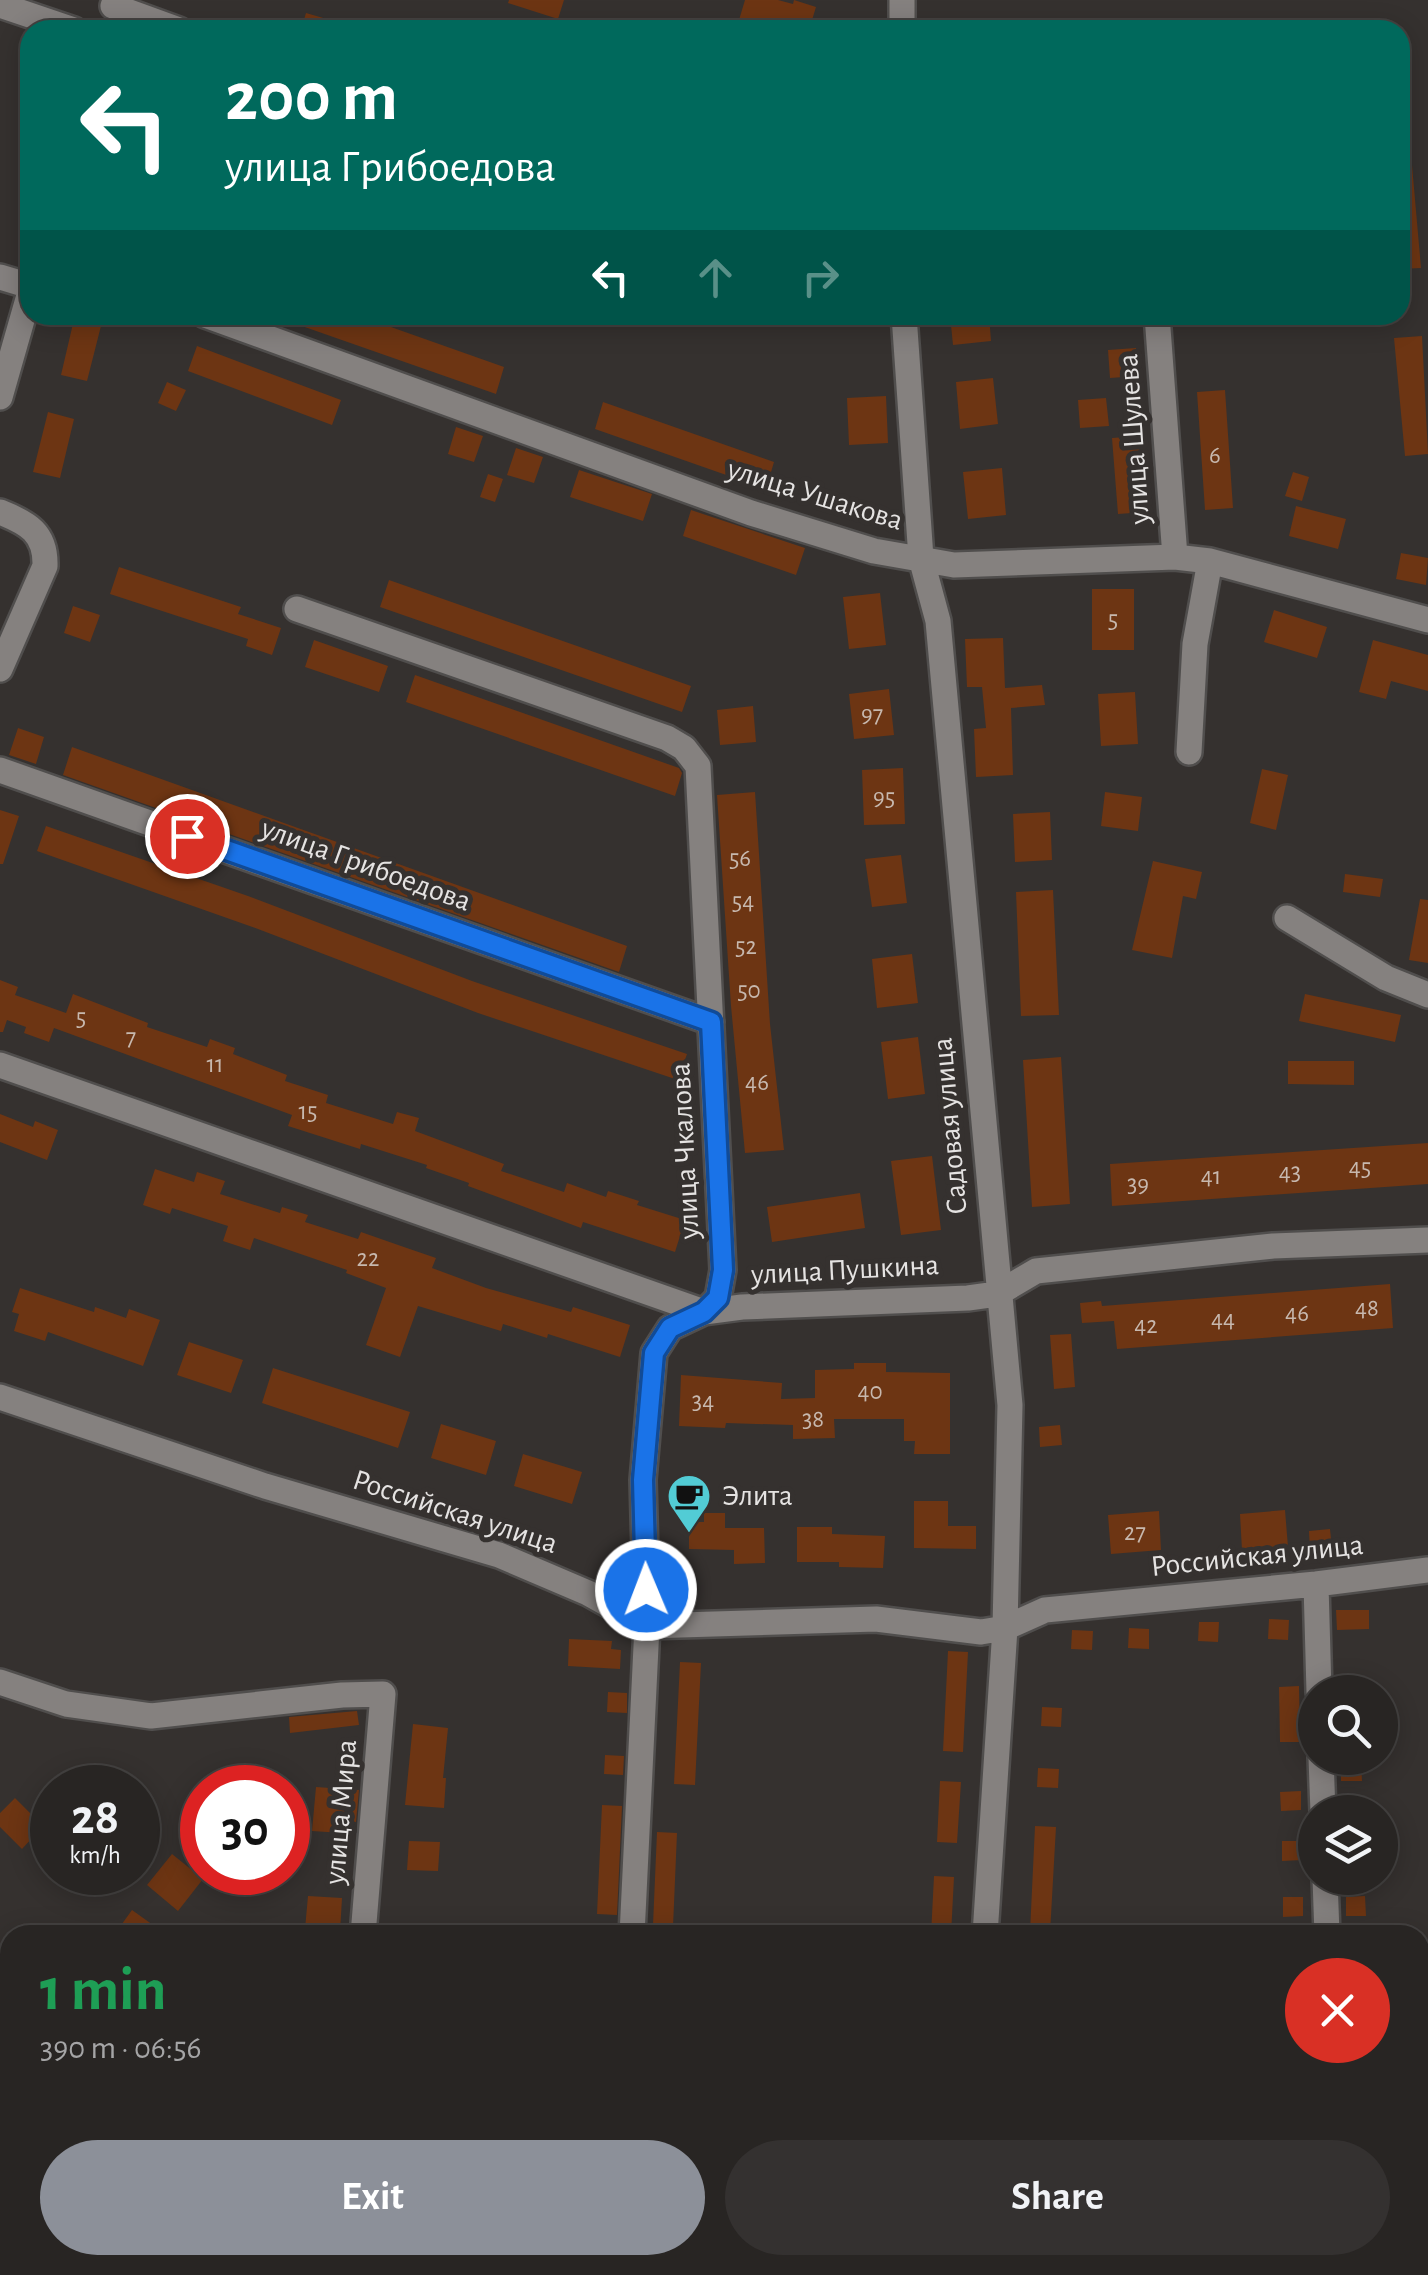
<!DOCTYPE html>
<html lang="en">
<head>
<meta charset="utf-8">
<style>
	:root { --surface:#282523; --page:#343130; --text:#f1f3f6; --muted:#a5a5a6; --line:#444241; --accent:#8c9099 }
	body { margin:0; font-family:"Alegreya Sans",sans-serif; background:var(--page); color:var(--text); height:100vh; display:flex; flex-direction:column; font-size:38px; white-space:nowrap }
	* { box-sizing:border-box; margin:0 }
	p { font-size:32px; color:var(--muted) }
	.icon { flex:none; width:55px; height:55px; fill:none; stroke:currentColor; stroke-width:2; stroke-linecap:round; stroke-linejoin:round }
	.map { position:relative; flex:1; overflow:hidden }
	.sheet { position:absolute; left:0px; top:1925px; width:1430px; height:350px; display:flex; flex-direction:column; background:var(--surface); border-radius:30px 30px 0 0; box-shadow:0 5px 25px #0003,0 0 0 2px var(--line) }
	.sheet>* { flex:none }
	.guide { position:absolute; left:20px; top:20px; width:1390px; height:305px; border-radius:30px; box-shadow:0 5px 25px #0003,0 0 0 2px var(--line); background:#00695c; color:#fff; overflow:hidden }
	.tools { position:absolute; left:1298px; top:1675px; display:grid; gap:20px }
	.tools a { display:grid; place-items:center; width:100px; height:100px; border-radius:50%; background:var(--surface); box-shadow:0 5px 25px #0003,0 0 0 2px var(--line); font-size:50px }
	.speed { position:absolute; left:30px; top:1765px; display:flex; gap:20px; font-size:50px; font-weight:700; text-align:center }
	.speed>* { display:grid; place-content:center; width:130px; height:130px; border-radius:50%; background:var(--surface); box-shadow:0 5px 25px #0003,0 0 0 2px var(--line); line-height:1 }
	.speed small { font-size:25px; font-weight:400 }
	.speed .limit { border:15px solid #d22; background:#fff; color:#111 }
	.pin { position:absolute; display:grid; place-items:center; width:85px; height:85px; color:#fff; margin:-42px; border:5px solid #fff; border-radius:50%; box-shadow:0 2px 10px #0007 }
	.me { position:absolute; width:110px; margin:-55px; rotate:359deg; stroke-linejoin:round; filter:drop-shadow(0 0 8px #0008) }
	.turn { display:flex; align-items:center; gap:35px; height:210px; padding:0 40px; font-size:45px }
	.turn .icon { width:130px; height:130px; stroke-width:2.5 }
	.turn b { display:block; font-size:70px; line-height:85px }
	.lanes { display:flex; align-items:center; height:95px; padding:0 40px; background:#0003; justify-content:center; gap:50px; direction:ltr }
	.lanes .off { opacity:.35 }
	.round { display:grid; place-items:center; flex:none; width:105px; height:105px; border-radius:52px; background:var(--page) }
	.overview { display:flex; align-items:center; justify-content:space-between; height:170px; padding:0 40px }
	h1 { font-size:60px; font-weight:700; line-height:75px; color:#1e9e55 }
	.button { display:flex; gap:20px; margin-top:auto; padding:20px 40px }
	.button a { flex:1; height:115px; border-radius:60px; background:var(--accent); color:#fff; font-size:40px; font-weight:700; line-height:115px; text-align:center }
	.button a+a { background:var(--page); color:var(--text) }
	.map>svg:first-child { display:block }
	.building { fill:#6d3513 }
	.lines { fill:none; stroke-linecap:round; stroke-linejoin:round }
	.minor-casing { stroke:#504e4d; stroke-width:30 }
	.major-casing { stroke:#504e4d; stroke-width:35 }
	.minor { stroke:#85817f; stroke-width:25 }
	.major { stroke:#549a9e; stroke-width:30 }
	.route-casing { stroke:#114b97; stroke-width:25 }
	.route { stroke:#1a73e8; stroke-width:18 }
	.labels { text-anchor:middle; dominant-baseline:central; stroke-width:10; stroke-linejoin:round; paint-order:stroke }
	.number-label { font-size:25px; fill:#c7b8ae }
	.street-label { font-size:30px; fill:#e5e3e2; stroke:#35312f }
	.poi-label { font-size:30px; fill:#e5e3e2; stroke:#35312f; text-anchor:start }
</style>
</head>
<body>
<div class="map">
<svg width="1428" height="2275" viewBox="0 0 1428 2275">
	<rect width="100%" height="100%" fill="#35312f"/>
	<path class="building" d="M509 0H564L558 19 508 3Z
		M745 0H778L793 4 794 0 816 7 809 30 779 24 778 30H736Z
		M306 13 351 26 350 30H301Z
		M1412 165 1421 268 1400 269V166Z
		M75 315 102 322 87 381 61 375Z
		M279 315H357L504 367 496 394 279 318Z
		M950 315H989L991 341 953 345Z
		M1422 336 1428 454 1405 456 1394 338Z
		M197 346 341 400 332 425 188 371Z
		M1136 348 1138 376 1110 378 1108 350Z
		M993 378 998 424 960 429 956 382Z
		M167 382 186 390 176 411 158 403Z
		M1225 390 1233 508 1205 510 1197 392Z
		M886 396 888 443 849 445 847 398Z
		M1106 398 1109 426 1080 428 1078 400Z
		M603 402 774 462 766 489 595 429Z
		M48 412 74 419 60 478 33 472Z
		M456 427 483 436 474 462 448 454Z
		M1140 436 1146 512 1118 514 1112 438Z
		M516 448 543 457 534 483 507 475Z
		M1002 468 1006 515 968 519 963 472Z
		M579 470 652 494 643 521 570 497Z
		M1293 472 1309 477 1302 501 1285 496Z
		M488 474 503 479 495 502 480 497Z
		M1296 506 1346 519 1338 549 1289 536Z
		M691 510 805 548 796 575 683 536Z
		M1401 553 1428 558 1426 585 1396 579Z
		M119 567 241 607 238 614 281 628 272 655 246 646 248 639 110 594Z
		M389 580 691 686 682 712 380 607Z
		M1092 589H1134V650H1092Z
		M880 593 886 645 849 649 843 597Z
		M73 606 100 615 90 642 64 633Z
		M1274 610 1327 627 1317 658 1264 642Z
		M1003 638 1005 688 1042 685 1045 705 1011 708 1013 775 976 777 974 729 986 728 982 687H967L965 639Z
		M314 640 388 666 379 692 305 667Z
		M1373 640 1428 655V691L1391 681 1386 699 1359 692Z
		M415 675 679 768 682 773 675 796 406 702Z
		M889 689 894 735 854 739 849 694Z
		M1135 692 1138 744 1101 746 1098 694Z
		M753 706 756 742 720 745 717 710Z
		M18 728 44 737 36 764 9 755Z
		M72 747 627 946 619 972 63 775Z
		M903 768 905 824 864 825 862 770Z
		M1262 769 1288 775 1276 830 1250 823Z
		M755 792 770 1024 784 1150 745 1153 731 1006 717 795Z
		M1105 792 1142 797 1138 831 1101 826Z
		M0 810 19 816 3 864H0Z
		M1050 812 1052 860 1015 862 1013 814Z
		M46 826 248 896 472 981 687 1054 678 1080 478 1013 258 929 37 851Z
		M901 855 907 903 872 907 865 859Z
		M1153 861 1202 872 1196 899 1183 896 1172 958 1132 950Z
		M1345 874 1383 879 1380 897 1343 892Z
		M1053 890 1059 1015 1021 1016 1016 892Z
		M1420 899 1428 900V963L1409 960Z
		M912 954 918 1003 877 1008 872 959Z
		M0 980 18 987 15 995 66 1013 73 994 148 1023 147 1027 207 1047 210 1039 235 1048 233 1054 287 1075 285 1081 328 1095 326 1103 393 1124 397 1112 419 1118 415 1131 504 1164 501 1171 564 1192 567 1183 606 1197 608 1191 639 1201 637 1205 685 1220 675 1252 583 1222 581 1228 468 1186 469 1183 426 1168 427 1165 361 1144 360 1149 288 1126 292 1115 54 1028 49 1042 24 1033 26 1027 7 1020 3 1032H0Z
		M1305 994 1401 1015 1395 1042 1299 1021Z
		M918 1037 925 1094 888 1099 881 1042Z
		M1061 1057 1070 1204 1032 1207 1023 1060Z
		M1288 1061H1354V1085L1288 1084Z
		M0 1114 33 1127 35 1121 58 1130 47 1160 0 1142Z
		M1428 1143V1184L1112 1206 1110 1164Z
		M932 1156 941 1230 901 1235 891 1161Z
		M155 1169 194 1182 197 1172 225 1181 220 1194 280 1213 282 1207 308 1215 305 1222 358 1239 361 1232 401 1246 436 1258 432 1268 486 1288 571 1312 573 1307 630 1325 620 1357 548 1334 547 1338 503 1324 501 1331 418 1306 400 1357 366 1345 386 1288 346 1273 347 1270 254 1238 250 1250 223 1241 228 1226 172 1208 170 1214 143 1205Z
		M860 1193 865 1228 772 1242 767 1207Z
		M1390 1284 1393 1328 1117 1349 1114 1321 1082 1323 1080 1303 1101 1301 1102 1306Z
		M20 1288 94 1312 95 1307 126 1318 129 1309 160 1320 143 1366 48 1332 45 1341 14 1331 19 1314 12 1312Z
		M1071 1334 1075 1387 1054 1389 1050 1335Z
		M189 1342 243 1360 231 1393 177 1375Z
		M854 1363H886V1372L950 1373V1454H914L915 1441H904V1419H834L835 1438 793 1439V1425L726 1423 725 1428 679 1426 681 1375 782 1383 781 1399 815 1398V1370L854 1369Z
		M273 1368 410 1412 398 1448 262 1403Z
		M441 1424 496 1441 486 1475 431 1458Z
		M1060 1425 1062 1445 1040 1447 1039 1427Z
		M523 1454 582 1472 572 1504 514 1486Z
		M914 1501H948V1526H976V1549L914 1548Z
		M1285 1510 1288 1547 1242 1550 1240 1514Z
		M1159 1511 1161 1550 1111 1554 1108 1515Z
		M704 1513H725V1528H764L765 1563 734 1564V1550L689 1549V1522H704Z
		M797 1527H832V1534L885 1536 883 1568 839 1567V1562H797Z
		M1330 1529 1332 1549 1310 1551 1309 1531Z
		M1336 1610H1369V1629L1337 1630Z
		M1269 1619 1289 1620 1288 1640 1268 1639Z
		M1199 1622H1219L1218 1642 1198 1641Z
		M1129 1628 1149 1629V1649L1128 1648Z
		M1072 1630 1093 1631 1092 1650 1071 1649Z
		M569 1639 612 1641 611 1649 621 1650 620 1669 568 1666Z
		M948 1651 968 1652 963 1752 943 1751Z
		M680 1662 701 1663 695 1785 674 1784Z
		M1299 1686 1300 1742H1280L1279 1687Z
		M608 1692 627 1693V1713L607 1712Z
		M1042 1707 1062 1708 1061 1727 1041 1726Z
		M357 1711 359 1725 290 1733 289 1717Z
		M413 1724 448 1728 443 1778H446L444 1808 405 1805Z
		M605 1755 624 1756 623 1775 604 1774Z
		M1341 1762H1361L1362 1781H1341Z
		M1038 1768 1059 1769 1058 1788 1037 1787Z
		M940 1781 961 1782 957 1843 937 1842Z
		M316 1787 359 1790 356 1822 343 1821 342 1833 312 1831Z
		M1301 1791V1810L1281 1811 1280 1792Z
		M15 1798 52 1835V1857L33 1837 22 1849 0 1827V1813Z
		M602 1805 622 1806 617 1915 597 1914Z
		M1035 1826 1056 1827 1050 1933 1030 1932Z
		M657 1832 677 1833 673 1927 653 1925Z
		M409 1841 440 1842 438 1871 407 1870Z
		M1282 1841H1302V1860L1282 1861Z
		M172 1854 203 1879 178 1911 147 1885Z
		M934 1876 954 1877 951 1935H931Z
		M308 1896 342 1898 340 1932 305 1929Z
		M1365 1896 1366 1916H1346V1897Z
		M1283 1897H1303V1916L1283 1917Z
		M132 1910 167 1935H114Z"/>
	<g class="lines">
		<defs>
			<path id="minor" d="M902 0V30
				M0 5 74 30
				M113 6 179 30
				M0 277 30 286
				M205 315 751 513 874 551 954 565 1175 557 1210 561 1428 620
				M904 315 921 558 938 621 1010 1405 1005 1628 985 1935
				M1157 315 1175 557
				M0 397 30 292
				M0 512C28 523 46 533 45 566L0 669
				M297 609 667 738 684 748 698 766 723 1270 718 1298 704 1312 670 1328 654 1353 643 1480 647 1626 632 1935
				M1189 752 1195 644 1210 561
				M0 770 711 1022
				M1287 918 1386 978 1428 995
				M0 1065 704 1312 742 1307 968 1298 997 1294 1036 1271 1273 1246 1428 1240
				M0 1397 265 1486 499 1555 588 1593 647 1626 876 1619 981 1632 1005 1628 1045 1610 1316 1584 1428 1570
				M1316 1584 1319 1692
				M0 1682 66 1704 151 1716 342 1695 383 1694 363 1935
				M1321 1758 1323 1812
				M1325 1878 1327 1935
				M1337 2265 1338 2275
				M332 2275 333 2265
				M615 2275 616 2265
				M963 2275V2265"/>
			<path id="major" d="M0 2145 10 2152
				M157 2265 170 2275"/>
		</defs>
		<use href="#minor" class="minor-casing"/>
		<use href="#major" class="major-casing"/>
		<use href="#minor" class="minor"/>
		<use href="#major" class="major"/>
	</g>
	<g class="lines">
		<defs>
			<path id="route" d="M187 836 711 1022 723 1270 718 1298 704 1312 670 1328 654 1353 643 1480 646 1590"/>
		</defs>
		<use href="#route" class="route-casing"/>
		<use href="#route" class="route"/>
	</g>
	<defs>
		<symbol id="cafe-pin" viewBox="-11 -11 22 30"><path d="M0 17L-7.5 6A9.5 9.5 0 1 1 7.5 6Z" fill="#52ccd5" stroke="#35312f"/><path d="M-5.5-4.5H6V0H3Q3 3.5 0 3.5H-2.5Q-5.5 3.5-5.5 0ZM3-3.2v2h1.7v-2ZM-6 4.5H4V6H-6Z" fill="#111"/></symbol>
	</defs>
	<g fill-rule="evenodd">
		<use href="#cafe-pin" x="664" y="1471" width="50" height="68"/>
	</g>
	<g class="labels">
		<g class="number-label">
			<text x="1215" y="455">6</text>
			<text x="1113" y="619">5</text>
			<text x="872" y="714">97</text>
			<text x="884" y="797">95</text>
			<text x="740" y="858">56</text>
			<text x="743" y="901">54</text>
			<text x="746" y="946">52</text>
			<text x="749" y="990">50</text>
			<text x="81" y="1017">5</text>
			<text x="131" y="1037">7</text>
			<text x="215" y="1064">11</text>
			<text x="757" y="1082">46</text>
			<text x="308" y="1111">15</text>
			<text x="1360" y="1167">45</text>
			<text x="1290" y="1172">43</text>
			<text x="1211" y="1176">41</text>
			<text x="1138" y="1184">39</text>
			<text x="368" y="1258">22</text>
			<text x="1367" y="1308">48</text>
			<text x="1297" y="1313">46</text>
			<text x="1223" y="1319">44</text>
			<text x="1146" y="1325">42</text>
			<text x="870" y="1391">40</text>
			<text x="703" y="1401">34</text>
			<text x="813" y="1419">38</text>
			<text x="1135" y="1532">27</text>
		</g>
		<g class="street-label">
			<text transform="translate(1134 439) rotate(-94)">улица Шулева</text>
			<text transform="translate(815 495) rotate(17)">улица Ушакова</text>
			<text transform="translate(366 865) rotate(20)">улица Грибоедова</text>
			<text transform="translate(950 1126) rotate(-95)">Садовая улица</text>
			<text transform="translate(685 1151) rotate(-93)">улица Чкалова</text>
			<text transform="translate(845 1270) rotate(-3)">улица Пушкина</text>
			<text transform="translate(455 1512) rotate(18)">Российская улица</text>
			<text transform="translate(1257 1556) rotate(-6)">Российская улица</text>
			<text transform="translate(341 1812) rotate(-85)">улица Мира</text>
		</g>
		<g class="poi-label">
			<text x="722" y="1496">Элита</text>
		</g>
	</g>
</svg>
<div class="tools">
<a><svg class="icon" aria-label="search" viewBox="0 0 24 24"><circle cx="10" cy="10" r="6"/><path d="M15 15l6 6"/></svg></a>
<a><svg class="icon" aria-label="layers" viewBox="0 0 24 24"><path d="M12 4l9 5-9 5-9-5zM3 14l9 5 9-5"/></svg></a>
</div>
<div class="speed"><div>28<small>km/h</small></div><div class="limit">30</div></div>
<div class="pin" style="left:187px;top:836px;background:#d93025"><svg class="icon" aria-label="arrive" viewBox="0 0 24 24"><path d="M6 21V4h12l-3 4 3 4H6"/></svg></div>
<svg class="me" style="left:646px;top:1590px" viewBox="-20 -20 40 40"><circle r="17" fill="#1a73e8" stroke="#fff" stroke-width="3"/><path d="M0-11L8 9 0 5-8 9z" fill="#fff"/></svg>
<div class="guide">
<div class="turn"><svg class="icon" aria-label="left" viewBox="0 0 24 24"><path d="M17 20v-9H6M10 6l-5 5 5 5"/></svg><div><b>200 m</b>улица Грибоедова</div></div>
<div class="lanes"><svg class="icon" aria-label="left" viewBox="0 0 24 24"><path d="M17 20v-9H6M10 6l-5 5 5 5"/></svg><svg class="icon off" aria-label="ahead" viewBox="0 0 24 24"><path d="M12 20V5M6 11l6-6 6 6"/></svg><svg class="icon off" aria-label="right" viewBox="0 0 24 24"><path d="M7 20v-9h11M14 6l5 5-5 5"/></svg></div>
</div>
<section class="sheet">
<div class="overview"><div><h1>1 min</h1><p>390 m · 06:56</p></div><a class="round" style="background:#d93025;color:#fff"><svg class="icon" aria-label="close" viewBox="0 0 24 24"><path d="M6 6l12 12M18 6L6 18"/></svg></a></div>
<div class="button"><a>Exit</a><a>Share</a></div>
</section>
</div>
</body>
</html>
